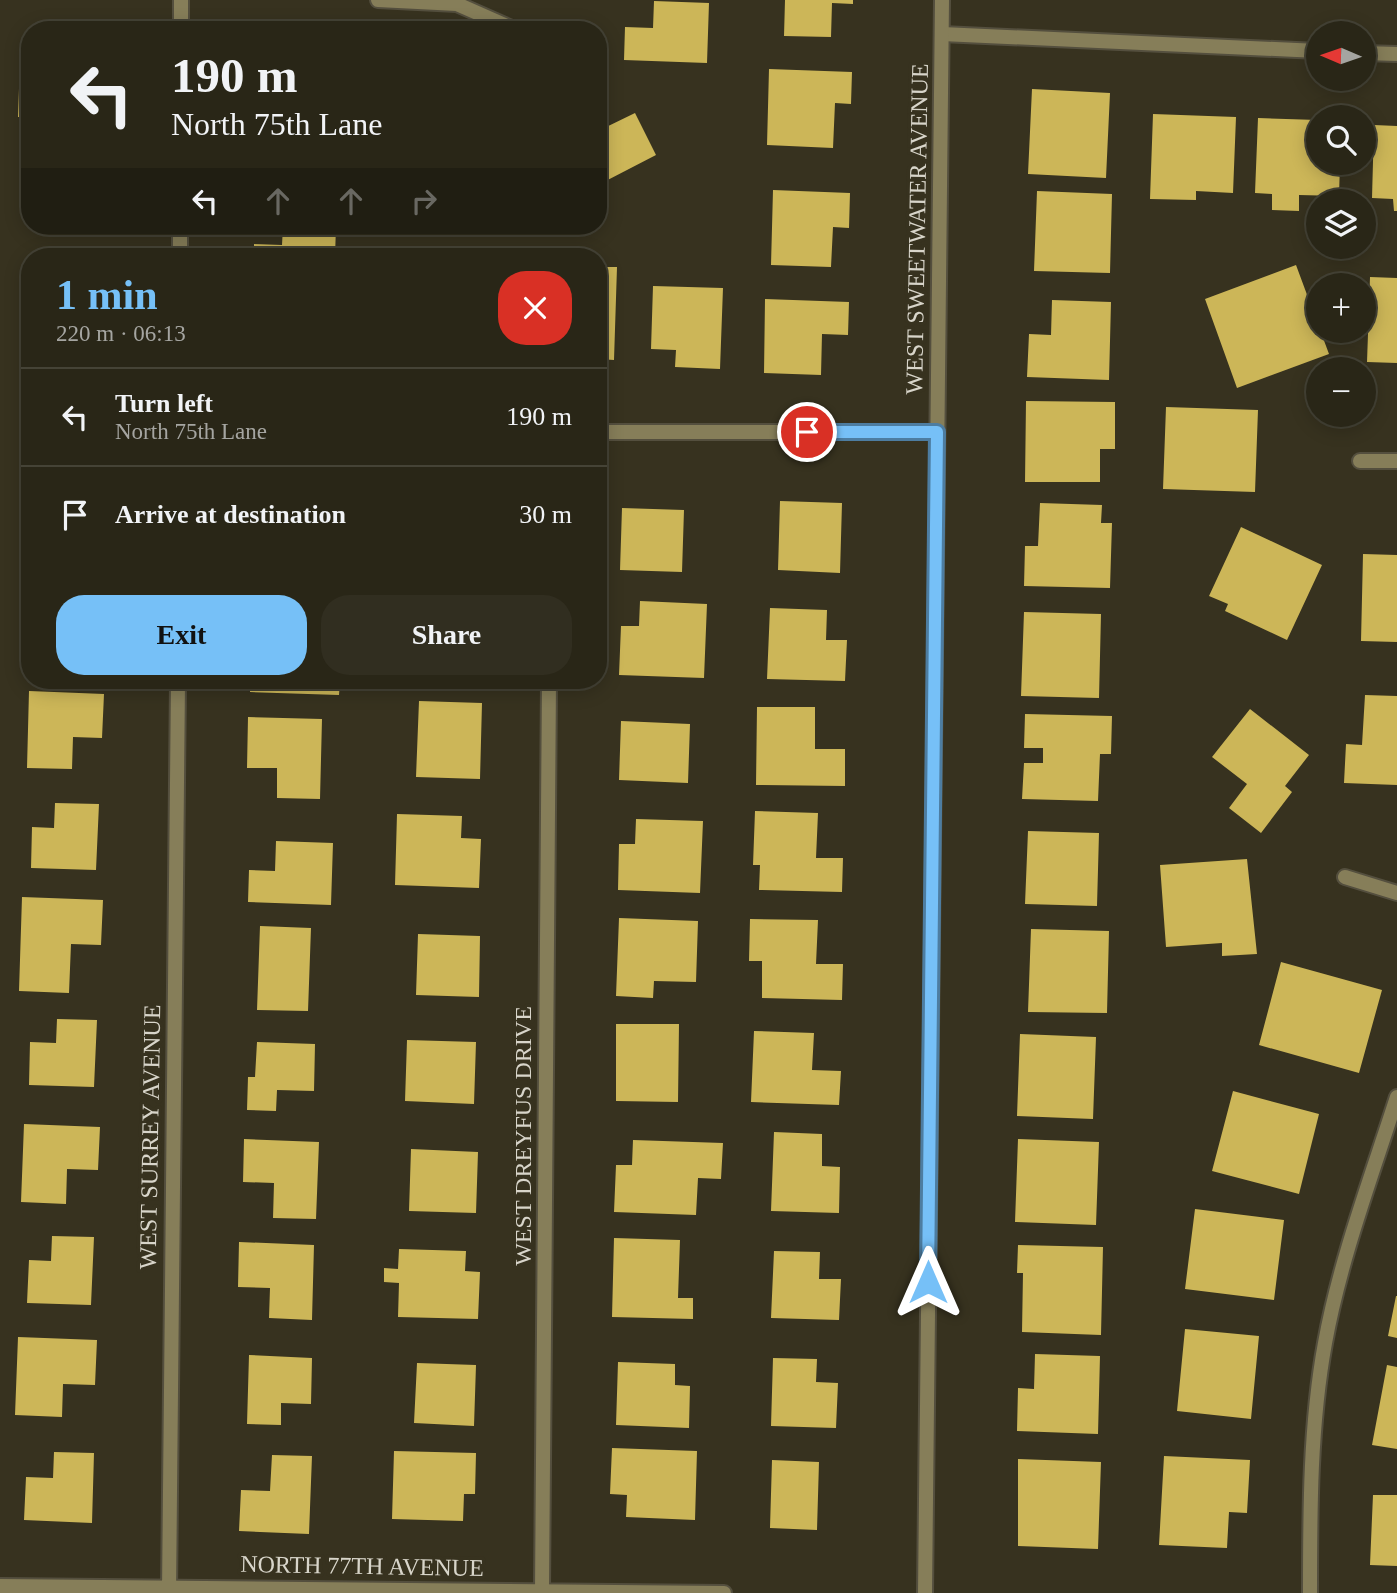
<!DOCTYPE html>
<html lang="en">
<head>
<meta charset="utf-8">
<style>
	:root { --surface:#292617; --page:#312e20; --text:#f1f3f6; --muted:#a5a5a1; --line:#454336; --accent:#76c0f7 }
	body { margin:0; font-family:"Times New Roman",serif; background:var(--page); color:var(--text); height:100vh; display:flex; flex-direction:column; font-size:26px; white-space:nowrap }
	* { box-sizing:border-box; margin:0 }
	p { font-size:23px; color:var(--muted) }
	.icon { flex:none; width:38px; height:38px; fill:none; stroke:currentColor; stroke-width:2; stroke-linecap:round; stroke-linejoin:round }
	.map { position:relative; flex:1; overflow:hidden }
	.panel { position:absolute; left:21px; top:248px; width:586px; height:441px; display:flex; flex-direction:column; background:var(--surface); border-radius:28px; box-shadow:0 4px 18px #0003,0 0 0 2px var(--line) }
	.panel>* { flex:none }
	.hud { position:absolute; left:21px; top:21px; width:586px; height:214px; border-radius:28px; box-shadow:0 4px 18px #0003,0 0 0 2px var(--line); background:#292617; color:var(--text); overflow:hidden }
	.needle { width:46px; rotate:272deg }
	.buttons { position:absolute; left:1306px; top:21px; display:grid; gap:14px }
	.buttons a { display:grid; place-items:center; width:70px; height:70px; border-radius:50%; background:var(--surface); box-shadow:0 4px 18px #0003,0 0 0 2px var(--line); font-size:35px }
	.pin { position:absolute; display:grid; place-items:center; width:60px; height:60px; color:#fff; margin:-30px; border:4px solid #fff; border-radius:50%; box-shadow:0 2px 7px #0007 }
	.me { position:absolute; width:77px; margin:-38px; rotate:0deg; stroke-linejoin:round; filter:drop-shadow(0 0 5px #0008) }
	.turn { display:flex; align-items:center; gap:24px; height:147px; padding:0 35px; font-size:32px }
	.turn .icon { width:91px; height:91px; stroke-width:2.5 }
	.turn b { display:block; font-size:49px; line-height:60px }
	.lanes { display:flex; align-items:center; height:66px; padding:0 35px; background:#0003; justify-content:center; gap:35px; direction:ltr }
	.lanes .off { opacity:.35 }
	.round { display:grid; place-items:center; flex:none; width:74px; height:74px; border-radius:28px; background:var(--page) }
	.head { display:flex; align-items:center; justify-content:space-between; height:119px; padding:0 35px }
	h1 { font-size:42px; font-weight:700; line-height:52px; color:var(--accent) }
	.cta { display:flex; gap:14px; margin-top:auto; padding:14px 35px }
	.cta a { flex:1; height:80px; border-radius:28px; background:var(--accent); color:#111; font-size:28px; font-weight:700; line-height:80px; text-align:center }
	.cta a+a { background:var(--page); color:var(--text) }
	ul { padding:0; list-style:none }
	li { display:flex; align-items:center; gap:21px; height:98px; padding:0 35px; border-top:2px solid var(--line) }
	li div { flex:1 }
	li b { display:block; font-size:26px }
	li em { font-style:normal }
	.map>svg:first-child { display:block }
	.building { fill:#ccb658 }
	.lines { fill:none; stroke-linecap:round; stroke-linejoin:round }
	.minor-casing { stroke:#544f3e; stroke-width:18 }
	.tertiary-casing { stroke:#544f3e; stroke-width:18 }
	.minor { stroke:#867e59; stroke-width:14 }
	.tertiary { stroke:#867e59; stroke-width:14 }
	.route-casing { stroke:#4d7da1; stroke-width:18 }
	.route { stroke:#76c0f7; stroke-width:12 }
	.labels { text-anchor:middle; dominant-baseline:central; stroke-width:7; stroke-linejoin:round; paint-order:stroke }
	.street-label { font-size:24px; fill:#d8d5ca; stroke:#37321f }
</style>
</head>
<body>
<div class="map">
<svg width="1397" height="1593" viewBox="0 0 1397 1593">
	<rect width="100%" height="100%" fill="#37321f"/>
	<path class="building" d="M785 0H853V4L832 3 831 37 784 36Z
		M654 1 709 3 707 63 624 60 625 27 653 28Z
		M20 60 30 61V117H18Z
		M769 69 852 72 851 104 835 103 833 148 767 145Z
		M1032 89 1110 93 1106 178 1028 174Z
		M635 113 656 155 598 185V131Z
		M1153 114 1236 117 1233 193 1196 191V200L1150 199Z
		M1258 118 1318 120V163H1340L1339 196 1299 195V211L1272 210V194L1255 193Z
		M1374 125 1397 126V211H1394L1393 199 1372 198Z
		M773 190 850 193 849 228 833 227 831 267 771 265Z
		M1037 191 1112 194 1110 273 1034 271Z
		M283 226H336L335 257H254V244L282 245Z
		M1296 265 1329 354 1237 388 1205 299Z
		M598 267H617L614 360 598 359Z
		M24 277 30 278V336H22Z
		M1370 277 1397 278V363L1367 362Z
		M653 286 723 288 720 369 675 367 676 350 651 349Z
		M765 299 849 302 848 335 822 334 821 375 764 373Z
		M1052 300 1111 302 1109 380 1027 377 1029 334 1051 335Z
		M26 366H30V441H23Z
		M1026 401 1115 402V449H1100V482H1025Z
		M1166 407 1258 410 1255 492 1163 489Z
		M780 501 842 503 840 573 778 570Z
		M1040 503 1102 505 1101 523H1112L1110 588 1024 586 1025 546H1038Z
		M622 508 684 510 682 572 620 570Z
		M1241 527 1322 565 1287 640 1225 611 1228 604 1209 596Z
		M1363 554 1397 555V642L1361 641Z
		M640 601 707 604 704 678 619 675 621 626H639Z
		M770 608 827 610 826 640H847L845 681 767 679Z
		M1024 612 1101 614 1099 698 1021 696Z
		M250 681H340L339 695 250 692Z
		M29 691 104 694 102 738 73 737 72 769 27 768Z
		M1365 695 1397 696V785L1344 783 1346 744 1362 745Z
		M419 701 482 703 480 779 416 777Z
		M757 707H815V749H845V786L756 785Z
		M1250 709 1309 755 1285 786 1292 792 1261 833 1229 808 1247 784 1212 757Z
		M1025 714 1112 716 1111 754H1100L1098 801 1022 799 1024 763H1043V748H1024Z
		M248 717 322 719 320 799 277 798V768H247Z
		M621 721 690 724 688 783 619 780Z
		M55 803 99 804 96 870 31 868 32 827 54 828Z
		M755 811 818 813 816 858H843L842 892 759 890 760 865H753Z
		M397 814 462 816 461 838 481 839 479 888 395 885Z
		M636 819 703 821 700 893 618 890 619 844H635Z
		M1028 831 1099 833 1097 906 1025 904Z
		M276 841 333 843 331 905 248 902 249 870 275 871Z
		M1247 859 1257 954 1222 956V943L1166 947 1160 865Z
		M22 897 103 900 101 945 71 944 69 993 19 991Z
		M619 918 698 921 696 982 654 981 653 998 616 996Z
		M750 919 818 920 816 964H843L842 1000 762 998V961H749Z
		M260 926 311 928 308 1011 257 1010Z
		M1031 929 1109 931 1107 1013 1028 1012Z
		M418 934 480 936 479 997 416 995Z
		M1281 962 1382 990 1359 1073 1259 1045Z
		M57 1019 97 1020 94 1087 29 1085 30 1042 56 1043Z
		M616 1024H679L678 1102 616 1101Z
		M754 1031 814 1033 812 1070 841 1071 839 1105 751 1102Z
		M1020 1034 1096 1037 1093 1119 1017 1116Z
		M407 1040 476 1042 474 1104 405 1101Z
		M257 1042 315 1044 314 1091 277 1090 276 1111 247 1110 248 1077H255Z
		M1233 1091 1319 1114 1299 1194 1212 1171Z
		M24 1124 100 1127 98 1170 67 1169 66 1204 21 1202Z
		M774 1132 822 1134V1166L840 1167 839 1213 771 1211Z
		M244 1139 319 1142 316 1219 273 1218 274 1183 243 1182Z
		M1018 1139 1099 1142 1096 1225 1015 1222Z
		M633 1140 723 1143 721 1179 698 1178 696 1215 614 1212 616 1165H632Z
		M411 1149 478 1152 476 1213 409 1211Z
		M1195 1209 1284 1220 1274 1300 1185 1289Z
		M52 1236 94 1237 91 1305 27 1303 29 1260 51 1261Z
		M614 1238 680 1240 678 1298H693V1319L612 1317Z
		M239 1242 314 1245 312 1320 269 1318 270 1288 238 1287Z
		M1018 1245 1103 1247 1101 1335 1022 1332 1023 1273H1017Z
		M399 1249 466 1251 465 1271 480 1272 478 1319 398 1317 399 1283 384 1282V1268L398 1269Z
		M774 1251 820 1252 819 1279H841L839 1320 771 1318Z
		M1396 1296H1397V1338L1388 1336Z
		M1185 1329 1259 1336 1251 1419 1177 1411Z
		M18 1337 97 1340 95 1385 63 1384 62 1417 15 1415Z
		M1035 1354 1100 1356 1098 1434 1017 1431 1018 1388 1034 1389Z
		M249 1355 312 1358 311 1404 281 1403V1425L247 1424Z
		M773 1358 817 1359 816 1382 838 1383 836 1428 771 1426Z
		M618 1362 675 1364V1385L690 1386 689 1428 616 1425Z
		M417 1363 476 1365 474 1426 414 1423Z
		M1387 1365 1397 1367V1449L1372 1445Z
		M612 1448 697 1451 695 1520 626 1517 627 1495 610 1494Z
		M394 1451 476 1453 475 1494H464L463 1521 392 1519Z
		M54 1452 94 1453 92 1523 24 1520 26 1477 53 1478Z
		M272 1455 312 1456 309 1534 239 1531 241 1490 270 1491Z
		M1164 1456 1250 1460 1247 1513 1229 1512 1227 1548 1159 1545Z
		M1018 1459 1101 1462 1098 1549 1018 1546Z
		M772 1460 819 1462 817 1530 770 1528Z
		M1373 1495H1397V1566L1370 1565Z"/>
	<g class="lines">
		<defs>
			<path id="minor" d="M378 0 457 4 516 30
				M181 30V0
				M942 34 1318 51
				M1363 53 1397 54
				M180 257V226
				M598 432H937
				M1360 461H1397
				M1345 877 1397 893
				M0 1586 724 1593
				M542 1591 549 681
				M169 1593 178 681
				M1310 1593C1310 1510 1310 1425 1325 1343 1340 1260 1371 1178 1397 1097"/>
			<path id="tertiary" d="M925 1593 942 0"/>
		</defs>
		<use href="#minor" class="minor-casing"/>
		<use href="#tertiary" class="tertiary-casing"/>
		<use href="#minor" class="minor"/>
		<use href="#tertiary" class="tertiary"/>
	</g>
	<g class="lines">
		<defs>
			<path id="route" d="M807 432H937L928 1282"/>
		</defs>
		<use href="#route" class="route-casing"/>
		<use href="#route" class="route"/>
	</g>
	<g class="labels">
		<g class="street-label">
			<text transform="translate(917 229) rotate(-89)">WEST SWEETWATER AVENUE</text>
			<text transform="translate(523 1136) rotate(-90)">WEST DREYFUS DRIVE</text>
			<text transform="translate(150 1137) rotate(-89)">WEST SURREY AVENUE</text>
			<text transform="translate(362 1566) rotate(1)">NORTH 77TH AVENUE</text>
		</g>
	</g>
</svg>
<div class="buttons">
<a><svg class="needle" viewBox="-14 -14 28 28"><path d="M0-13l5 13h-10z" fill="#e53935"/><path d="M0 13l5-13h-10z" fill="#a5a5a1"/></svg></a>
<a><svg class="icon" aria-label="search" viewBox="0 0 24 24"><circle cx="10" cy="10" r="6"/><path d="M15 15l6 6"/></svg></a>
<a><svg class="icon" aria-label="layers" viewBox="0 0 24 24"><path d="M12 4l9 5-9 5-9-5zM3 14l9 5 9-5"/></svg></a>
<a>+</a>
<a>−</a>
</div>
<div class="pin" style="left:807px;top:432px;background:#d93025"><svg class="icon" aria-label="arrive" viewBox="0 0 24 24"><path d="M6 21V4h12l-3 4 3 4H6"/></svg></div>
<svg class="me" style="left:928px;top:1282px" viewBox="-20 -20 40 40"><path d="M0-17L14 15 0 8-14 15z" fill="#76c0f7" stroke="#fff" stroke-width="4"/></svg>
<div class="hud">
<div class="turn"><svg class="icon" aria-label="left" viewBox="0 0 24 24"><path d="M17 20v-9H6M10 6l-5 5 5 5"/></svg><div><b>190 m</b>North 75th Lane</div></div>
<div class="lanes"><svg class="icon" aria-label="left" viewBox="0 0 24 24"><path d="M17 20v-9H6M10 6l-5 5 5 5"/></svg><svg class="icon off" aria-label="ahead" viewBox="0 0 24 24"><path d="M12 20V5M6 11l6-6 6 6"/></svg><svg class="icon off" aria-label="ahead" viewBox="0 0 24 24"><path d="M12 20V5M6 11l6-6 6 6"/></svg><svg class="icon off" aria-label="right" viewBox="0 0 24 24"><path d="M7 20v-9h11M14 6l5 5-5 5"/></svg></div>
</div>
<section class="panel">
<div class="head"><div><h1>1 min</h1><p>220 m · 06:13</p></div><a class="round" style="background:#d93025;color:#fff"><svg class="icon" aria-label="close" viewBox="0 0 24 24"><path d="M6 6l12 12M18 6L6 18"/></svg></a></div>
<ul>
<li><svg class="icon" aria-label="left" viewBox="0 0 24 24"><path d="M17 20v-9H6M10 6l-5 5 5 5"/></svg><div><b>Turn left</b><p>North 75th Lane</p></div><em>190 m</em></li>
<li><svg class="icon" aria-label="arrive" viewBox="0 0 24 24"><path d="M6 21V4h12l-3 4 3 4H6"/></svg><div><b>Arrive at destination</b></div><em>30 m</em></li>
</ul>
<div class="cta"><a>Exit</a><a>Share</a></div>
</section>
</div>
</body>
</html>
